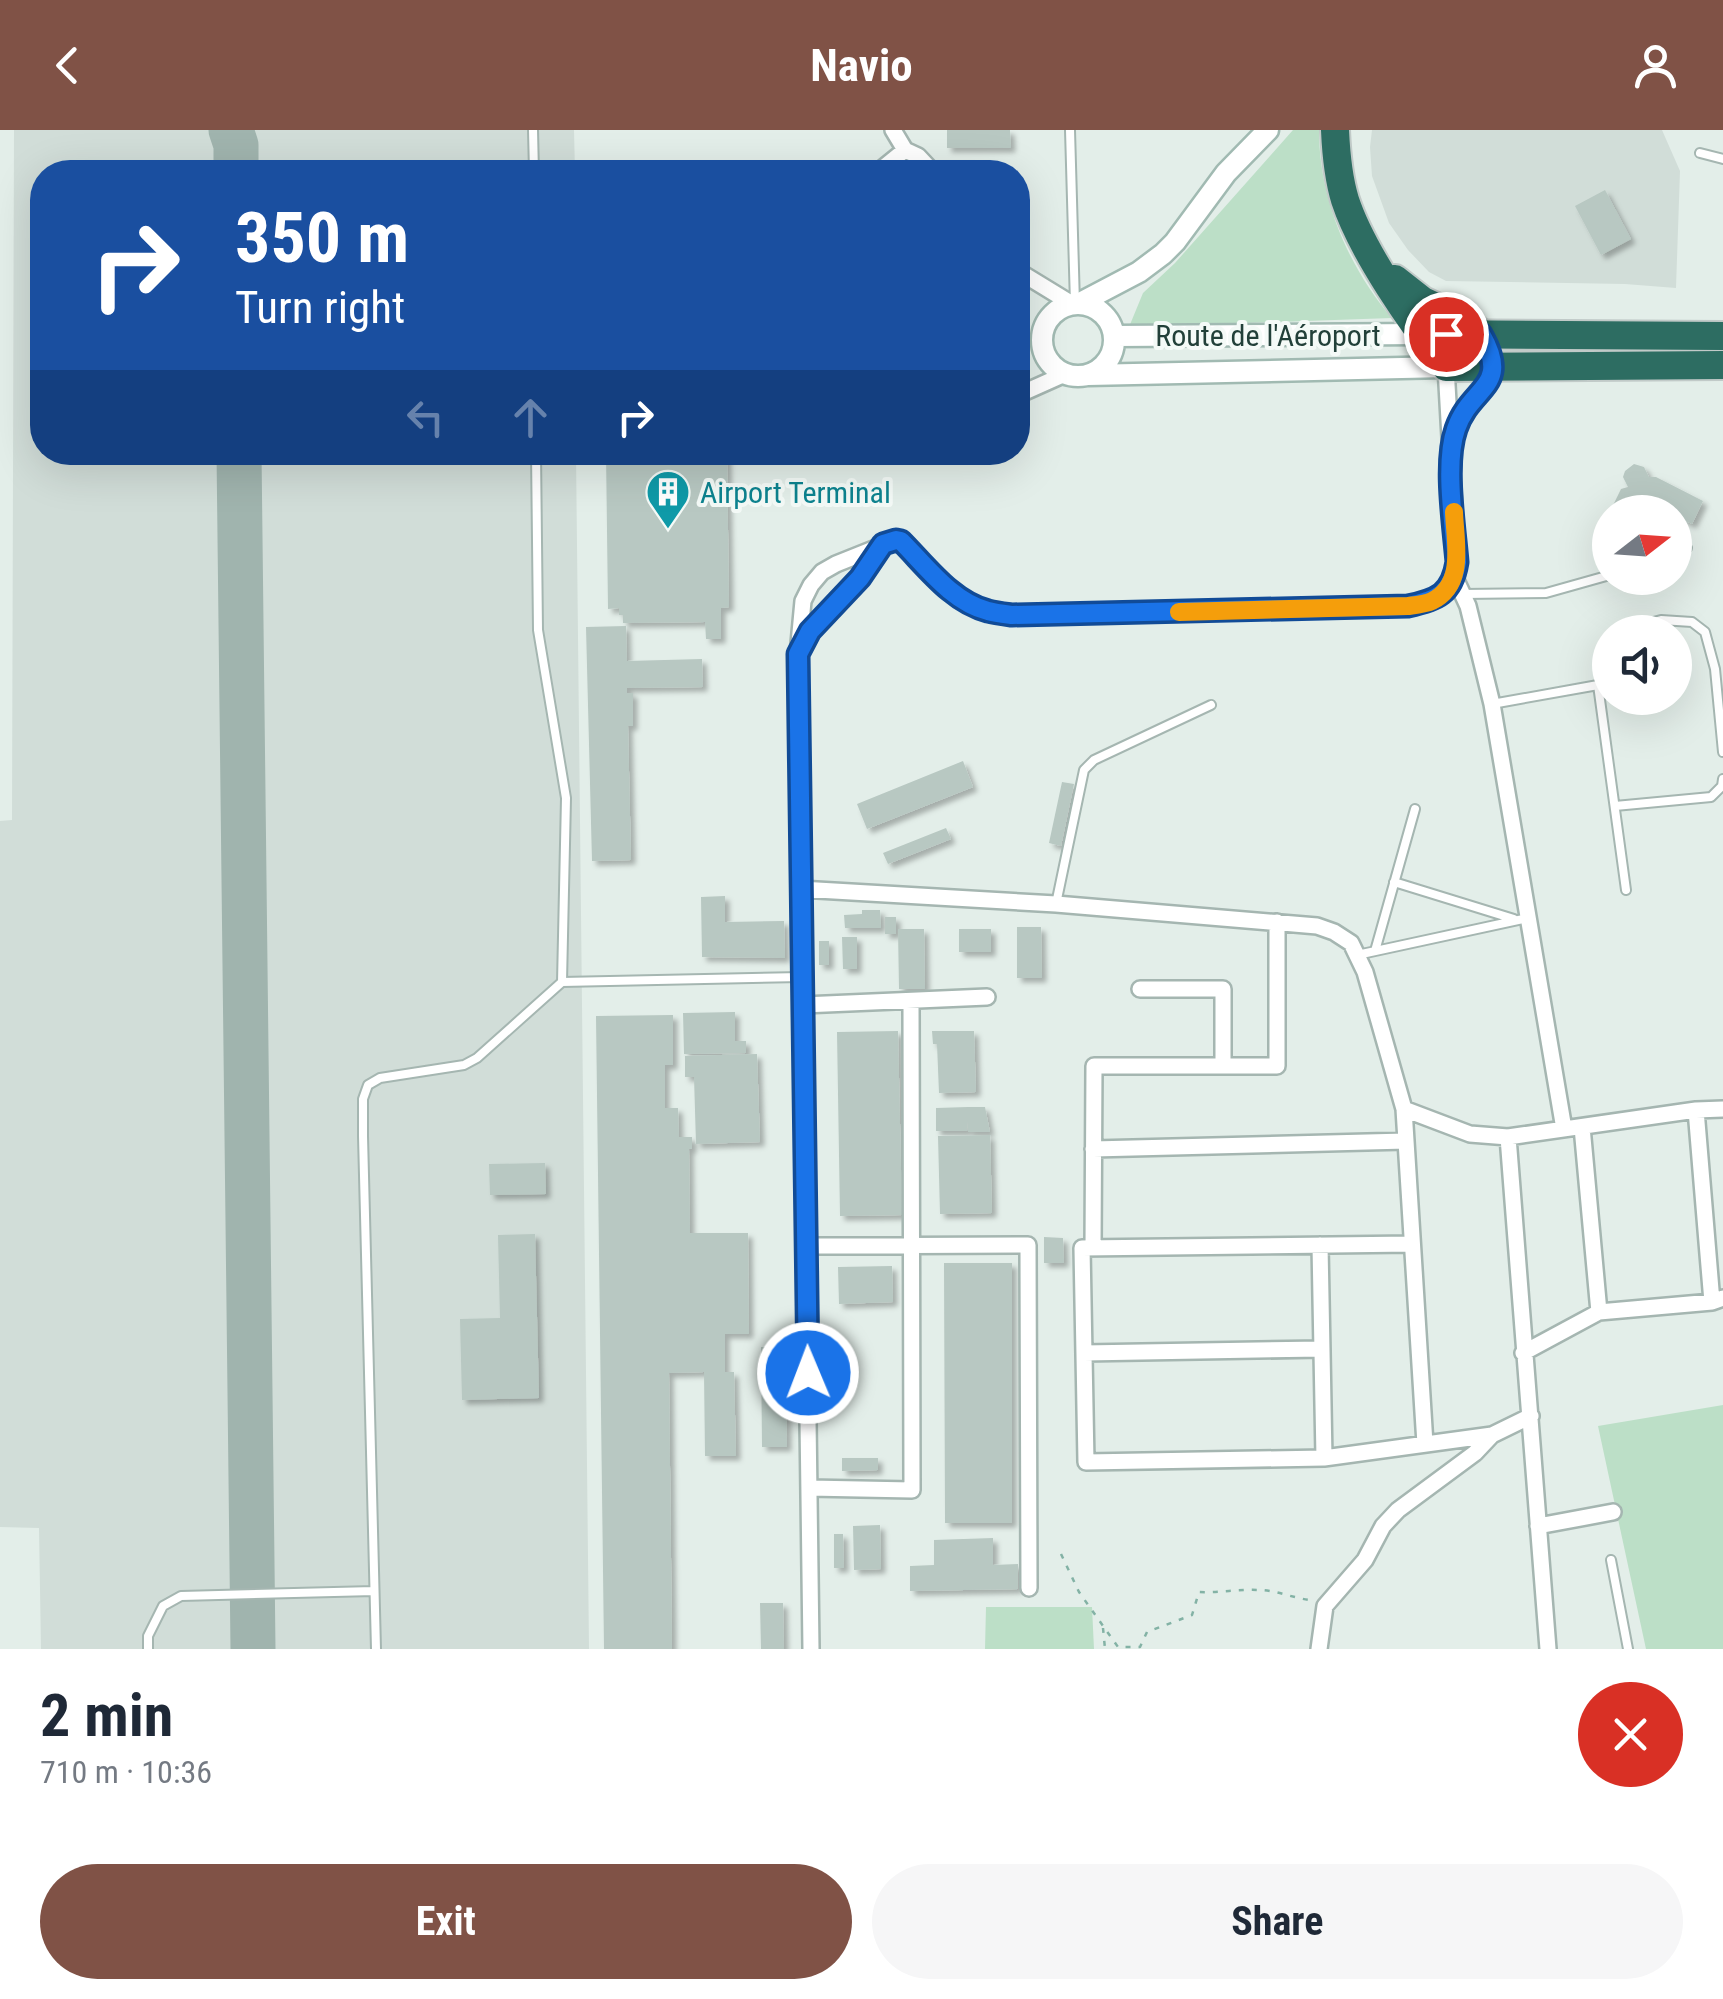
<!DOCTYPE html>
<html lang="en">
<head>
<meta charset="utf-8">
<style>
	:root { --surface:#fff; --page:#f6f6f7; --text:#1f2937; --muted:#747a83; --accent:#805246 }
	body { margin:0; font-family:"Roboto Condensed",sans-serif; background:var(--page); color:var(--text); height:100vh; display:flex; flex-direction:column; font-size:38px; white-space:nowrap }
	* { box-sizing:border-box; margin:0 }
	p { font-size:32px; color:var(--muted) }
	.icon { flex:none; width:55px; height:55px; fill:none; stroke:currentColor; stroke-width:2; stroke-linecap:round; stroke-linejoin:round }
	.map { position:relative; height:1519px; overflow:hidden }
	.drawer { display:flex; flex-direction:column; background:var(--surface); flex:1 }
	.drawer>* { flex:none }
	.hud { position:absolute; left:30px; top:30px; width:1000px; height:305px; border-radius:40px; box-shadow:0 10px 40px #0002; background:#1a4fa0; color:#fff; overflow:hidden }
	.needle { width:65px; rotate:73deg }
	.buttons { position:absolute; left:1592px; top:365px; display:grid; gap:20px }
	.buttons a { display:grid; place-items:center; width:100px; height:100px; border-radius:50%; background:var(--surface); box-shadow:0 10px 40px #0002; font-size:50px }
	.pin { position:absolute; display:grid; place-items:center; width:85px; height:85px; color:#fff; margin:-42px; border:5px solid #fff; border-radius:50%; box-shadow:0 2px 10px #0007 }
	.me { position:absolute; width:110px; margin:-55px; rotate:359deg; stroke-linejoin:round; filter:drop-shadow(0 0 8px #0008) }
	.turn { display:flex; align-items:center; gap:35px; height:210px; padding:0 40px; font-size:45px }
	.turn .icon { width:130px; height:130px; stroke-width:2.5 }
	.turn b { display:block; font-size:70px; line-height:85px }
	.lanes { display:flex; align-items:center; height:95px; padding:0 40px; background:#0003; justify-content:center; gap:50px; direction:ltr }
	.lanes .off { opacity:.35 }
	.round { display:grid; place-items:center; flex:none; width:105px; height:105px; border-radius:52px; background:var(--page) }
	.head { display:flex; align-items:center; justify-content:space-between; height:170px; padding:0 40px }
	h1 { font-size:60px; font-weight:700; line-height:75px }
	.button { display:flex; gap:20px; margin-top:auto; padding:20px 40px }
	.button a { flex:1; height:115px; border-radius:60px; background:var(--accent); color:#fff; font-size:40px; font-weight:700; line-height:115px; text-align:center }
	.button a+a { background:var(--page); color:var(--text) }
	header { display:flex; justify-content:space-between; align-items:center; height:130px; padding:0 40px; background:var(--accent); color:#fff; font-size:45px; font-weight:700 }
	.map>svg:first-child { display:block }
	.built { fill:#d1ddd8 }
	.green { fill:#bcdfc7 }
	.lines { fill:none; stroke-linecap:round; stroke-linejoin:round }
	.taxiway { stroke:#a0b4ae; stroke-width:45 }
	.building { fill:#b8c8c2; filter:url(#shadow) }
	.lane-casing { stroke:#a5b6b1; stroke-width:12 }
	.street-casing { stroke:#a5b6b1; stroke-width:20 }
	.secondary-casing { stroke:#a1bab2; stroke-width:25 }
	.highway-casing { stroke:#c1cac8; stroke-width:32 }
	.path { stroke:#83b2a5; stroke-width:2.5; stroke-dasharray:5 8; stroke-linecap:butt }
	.lane { stroke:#fff; stroke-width:8 }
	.street { stroke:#fff; stroke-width:15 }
	.secondary { stroke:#fff; stroke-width:20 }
	.highway { stroke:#2d6d62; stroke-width:28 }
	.route-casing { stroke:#114b97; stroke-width:25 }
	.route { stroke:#1a73e8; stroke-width:18 }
	.slow { stroke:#f59e0b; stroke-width:18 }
	.labels { text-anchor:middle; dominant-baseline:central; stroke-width:8; stroke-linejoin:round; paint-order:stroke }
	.street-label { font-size:30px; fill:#224039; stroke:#f4faf7 }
	.culture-label { font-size:30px; fill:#0d838f; stroke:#f4faf7; text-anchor:start }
</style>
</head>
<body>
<header><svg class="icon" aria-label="back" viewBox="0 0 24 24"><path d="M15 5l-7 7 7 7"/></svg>Navio<svg class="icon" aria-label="person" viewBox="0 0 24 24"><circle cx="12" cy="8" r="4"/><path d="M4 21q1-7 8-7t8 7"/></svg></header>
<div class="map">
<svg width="1723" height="1519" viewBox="0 0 1723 1519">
	<defs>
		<filter id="shadow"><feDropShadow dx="4.5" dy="4.5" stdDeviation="2.5" flood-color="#0004"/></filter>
	</defs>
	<rect width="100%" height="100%" fill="#e3eee9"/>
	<path class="built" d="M14 0H574L575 42H42V322L576 323 589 1519H41L39 1398 0 1397V691L12 690Z
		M1372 0H1662L1680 41 1676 158 1625 154 1446 151 1429 142 1408 120 1389 93 1372 46 1370 17Z"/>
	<path class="green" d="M1293 0H1319C1319 68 1348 137 1392 188L1129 197 1143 163 1175 133Z
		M1723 1275V1519H1646L1598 1296Z
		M986 1477H1092L1094 1519H985Z"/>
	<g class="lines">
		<path class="taxiway" d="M231 0 236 15V42
			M239 322 253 1519"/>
	</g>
	<path class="building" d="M947 0H1010L1011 18H947Z
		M1605 60 1631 109 1601 125 1575 76Z
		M606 322H727L729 477 721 478V509H706L705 492 623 493V485H619V478L608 479Z
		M1634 334 1644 337 1649 347H1656L1703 371 1692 394 1675 386V382H1668L1656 376 1652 382H1610V415L1597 408 1621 359 1628 357 1623 347 1625 341Z
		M626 496 627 531 702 529 703 557 627 558V563H633V596H628L631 730 592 731 586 497Z
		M963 631 973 657 867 699 857 674Z
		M1062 652 1074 654 1061 716 1049 713Z
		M946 698 951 709 888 734 883 723Z
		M725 766V792L784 791 785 828 702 827 701 767Z
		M862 780H880L881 798H845L844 785 862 784Z
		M885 787H896V804H885Z
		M1017 797H1041L1042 848H1017Z
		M898 799H924L925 859H899Z
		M959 799H991V822H959Z
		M842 807H857V839H843Z
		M819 811H829V835H819Z
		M735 882V911H746V923L684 924 683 883Z
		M673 885V935H665V978H678L679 1007H692V1019H689L690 1103H748L749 1204H725V1242H734L736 1326H705L704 1242 669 1243 672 1519H604L596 886Z
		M898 901 902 1085 840 1086 837 902Z
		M932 901H974L976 962 939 963 937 914H933Z
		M757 924 760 1012 696 1014 694 947H685V926Z
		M968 977H985L990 1002H968V990L967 1001H936V978Z
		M990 1005 992 1083 940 1084 938 1006Z
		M545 1033 546 1064 490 1065 489 1034Z
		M535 1104 539 1268 462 1270 460 1189 500 1188 498 1105Z
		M1044 1107 1063 1108 1064 1133H1044Z
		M944 1133H1012V1393H945Z
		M892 1136 893 1172 839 1174 838 1137Z
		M761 1217H786L787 1317H762Z
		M842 1328H878V1340L842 1341Z
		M880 1395 881 1439 854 1440 853 1396Z
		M834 1404H843L844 1438H834Z
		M993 1408V1435L1018 1434V1459L910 1461V1436L934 1435V1410Z
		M760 1473H783L784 1519H761Z"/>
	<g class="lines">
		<defs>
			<path id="lane" d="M533 0 534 42
				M1070 0 1075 174
				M1700 23 1723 29
				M536 322 538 500 566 668 562 852
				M1675 422 1687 418
				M1463 464 1546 463 1610 445
				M1634 502 1642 495 1661 490 1692 492 1705 502 1715 539 1723 622
				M1610 535 1598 555 1626 760
				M1492 574 1598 555
				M1615 676 1711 667 1722 656 1723 649
				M1394 752 1514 789
				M1056 774 1084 640 1094 630 1211 575
				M1375 821 1415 679
				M1357 825 1528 788
				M1611 1430 1628 1519
				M148 1519V1506L163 1476 181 1466 374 1461
				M376 1519 363 1006V969L368 955 380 948 464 935 477 928 562 852 802 847"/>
			<path id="street" d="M893 0 905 20 918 26 933 42
				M882 42 884 37 905 20
				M1018 141 1072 174
				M1018 265 1065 244
				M1454 307C1461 279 1485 263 1495 236
				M1455 448 1468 476 1492 574 1564 999
				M802 516 810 501 860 447 881 418
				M800 759 1056 774 1317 796 1334 802 1351 813 1365 842 1404 979 1470 1004 1508 1007 1696 980 1723 979
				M1140 859H1223V936
				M803 875 987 867
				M1404 979 1425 1314
				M1696 980 1712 1172
				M1582 997 1599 1182
				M1508 1007 1548 1519
				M1093 1019 1406 1011
				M1412 1114 1082 1118 1086 1332 1324 1328 1492 1305 1531 1286
				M1320 1115 1324 1328
				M806 1116 1028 1115 1029 1458
				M1093 1118 1094 936H1277V792
				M1084 1223 1322 1219
				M1523 1223 1599 1182 1712 1172 1723 1168
				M809 1358 912 1360 911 871
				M1538 1396 1613 1382
				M811 1519 798 524 803 471 811 455 822 442 836 434 896 410 901 411C926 436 952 472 988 481 995 484 1004 484 1012 485L1408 476C1437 470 1453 464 1457 432L1446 237
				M1319 1519 1325 1476 1365 1430 1383 1396 1398 1380 1475 1323 1492 1305"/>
			<path id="secondary" d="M1080 173 1139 142 1163 124 1175 112 1226 43 1268 0
				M1042 210a36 36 0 1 1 72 0a36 36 0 1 1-72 0Z
				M1114 206 1422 204
				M1088 245 1446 237"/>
			<path id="highway" d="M1335 0C1336 23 1338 47 1345 70 1362 122 1412 193 1446 237L1723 235
				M1395 149 1423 171 1457 187 1481 203
				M1422 204 1723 206"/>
		</defs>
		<use href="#lane" class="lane-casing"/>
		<use href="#street" class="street-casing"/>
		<use href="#secondary" class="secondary-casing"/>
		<use href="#highway" class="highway-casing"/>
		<path class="path" d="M1061 1424 1079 1462 1118 1517H1140L1147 1502 1192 1485 1199 1462C1219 1463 1239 1459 1259 1460 1275 1460 1293 1468 1310 1470
			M1103 1498 1105 1519"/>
		<use href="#lane" class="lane"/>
		<use href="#street" class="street"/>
		<use href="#secondary" class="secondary"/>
		<use href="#highway" class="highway"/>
	</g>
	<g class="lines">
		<defs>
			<path id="route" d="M808 1243 798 524 810 501 860 448 883 414 896 410 901 411C926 436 952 472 988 481 995 483 1004 484 1012 485L1408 476C1437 470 1452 464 1457 432 1454 395 1444 333 1456 299 1471 255 1512 258 1481 204H1446"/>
		</defs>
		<use href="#route" class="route-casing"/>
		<use href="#route" class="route"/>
		<path class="slow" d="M1179 482 1408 476C1416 475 1426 474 1432 471 1466 454 1455 412 1454 382"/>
	</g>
	<defs>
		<symbol id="building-pin" viewBox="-11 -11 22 30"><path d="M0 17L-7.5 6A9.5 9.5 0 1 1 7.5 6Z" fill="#0f9aa8" stroke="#f4faf7"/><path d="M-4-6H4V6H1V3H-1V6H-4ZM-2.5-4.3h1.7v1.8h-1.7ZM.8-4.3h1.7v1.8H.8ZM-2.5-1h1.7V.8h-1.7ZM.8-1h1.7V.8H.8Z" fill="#fff"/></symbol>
	</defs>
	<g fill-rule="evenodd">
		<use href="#building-pin" x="643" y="337" width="50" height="68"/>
	</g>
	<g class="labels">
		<g class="street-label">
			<text x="1268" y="205">Route de l'Aéroport</text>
		</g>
		<g class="culture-label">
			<text x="700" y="362">Airport Terminal</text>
		</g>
	</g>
</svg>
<div class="buttons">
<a><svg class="needle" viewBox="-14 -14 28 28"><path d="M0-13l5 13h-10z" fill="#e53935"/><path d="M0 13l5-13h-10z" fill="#747a83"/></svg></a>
<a><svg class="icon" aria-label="sound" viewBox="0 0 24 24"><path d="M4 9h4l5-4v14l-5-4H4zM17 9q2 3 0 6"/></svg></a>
</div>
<div class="pin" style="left:1446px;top:204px;background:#d93025"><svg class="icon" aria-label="arrive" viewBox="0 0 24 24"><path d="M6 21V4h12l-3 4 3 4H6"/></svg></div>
<svg class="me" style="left:808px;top:1243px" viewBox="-20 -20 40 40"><circle r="17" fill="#1a73e8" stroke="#fff" stroke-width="3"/><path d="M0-11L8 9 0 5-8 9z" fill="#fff"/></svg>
<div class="hud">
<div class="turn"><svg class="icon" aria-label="right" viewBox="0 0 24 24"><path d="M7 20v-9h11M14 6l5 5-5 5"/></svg><div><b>350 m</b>Turn right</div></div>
<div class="lanes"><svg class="icon off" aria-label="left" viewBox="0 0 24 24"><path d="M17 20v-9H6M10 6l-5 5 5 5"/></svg><svg class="icon off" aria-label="ahead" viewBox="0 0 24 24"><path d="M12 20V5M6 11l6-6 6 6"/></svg><svg class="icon" aria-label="right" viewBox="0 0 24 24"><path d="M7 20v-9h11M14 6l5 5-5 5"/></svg></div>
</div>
</div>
<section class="drawer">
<div class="head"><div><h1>2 min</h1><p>710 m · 10:36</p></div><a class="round" style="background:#d93025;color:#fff"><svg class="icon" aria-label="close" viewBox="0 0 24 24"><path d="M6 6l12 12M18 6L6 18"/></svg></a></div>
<div class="button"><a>Exit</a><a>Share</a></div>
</section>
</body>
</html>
